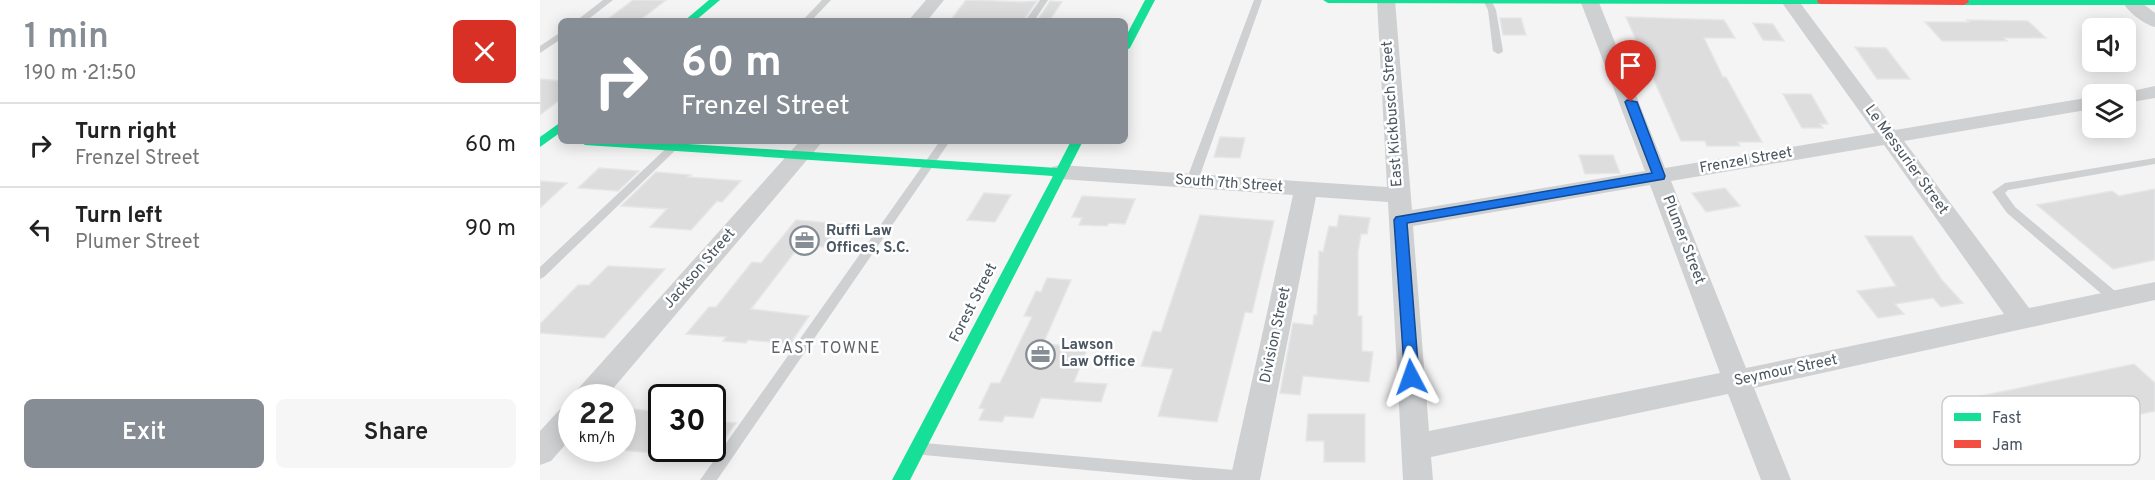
<!DOCTYPE html>
<html lang="en">
<head>
<meta charset="utf-8">
<style>
	:root { --surface:#fff; --page:#f6f6f6; --text:#222; --muted:#767676; --line:#e0e0e0; --accent:#868d94 }
	body { margin:0; font-family:Overpass,sans-serif; background:var(--page); color:var(--text); height:100vh; display:flex; flex-direction:column; font-size:22px; white-space:nowrap }
	* { box-sizing:border-box; margin:0 }
	p { font-size:20px; color:var(--muted) }
	.icon { flex:none; width:33px; height:33px; fill:none; stroke:currentColor; stroke-width:2; stroke-linecap:round; stroke-linejoin:round }
	.map { position:relative; flex:1; overflow:hidden }
	.panel { display:flex; flex-direction:column; background:var(--surface); width:540px }
	.panel>* { flex:none }
	.hud { position:absolute; left:18px; top:18px; width:570px; height:126px; border-radius:9px; box-shadow:0 3px 15px #0003; background:#868d94; color:#fff; overflow:hidden }
	.tools { position:absolute; left:1542px; top:18px; display:grid; gap:12px }
	.tools a { display:grid; place-items:center; width:54px; height:54px; border-radius:9px; background:var(--surface); box-shadow:0 3px 15px #0003; font-size:30px }
	.speed { position:absolute; left:18px; top:384px; display:flex; gap:12px; font-size:30px; font-weight:700; text-align:center }
	.speed>* { display:grid; place-content:center; width:78px; height:78px; border-radius:50%; background:var(--surface); box-shadow:0 3px 15px #0003; line-height:1 }
	.speed small { font-size:15px; font-weight:400 }
	.speed .limit { border:3px solid #111; border-radius:9px; background:#fff; color:#111 }
	.pin { position:absolute; display:grid; place-items:center; width:51px; height:51px; color:#fff; margin:-62px -26px; border-radius:50% 50% 50% 0; rotate:-45deg; box-shadow:0 0 6px #0007 }
	.pin .icon { rotate:45deg }
	.me { position:absolute; width:66px; margin:-33px; rotate:356deg; stroke-linejoin:round; filter:drop-shadow(0 0 4px #0008) }
	.turn { display:flex; align-items:center; gap:21px; height:126px; padding:0 24px; font-size:27px }
	.turn .icon { width:78px; height:78px; stroke-width:2.5 }
	.turn b { display:block; font-size:42px; line-height:51px }
	.round { display:grid; place-items:center; flex:none; width:63px; height:63px; border-radius:9px; background:var(--page) }
	.head { display:flex; align-items:center; justify-content:space-between; height:102px; padding:0 24px }
	h1 { font-size:36px; font-weight:600; line-height:45px; color:var(--accent) }
	.cta { display:flex; gap:12px; margin-top:auto; padding:12px 24px }
	.cta a { flex:1; height:69px; border-radius:9px; background:var(--accent); color:#fff; font-size:24px; font-weight:600; line-height:69px; text-align:center }
	.cta a+a { background:var(--page); color:var(--text) }
	ul { padding:0; list-style:none }
	li { display:flex; align-items:center; gap:18px; height:84px; padding:0 24px; border-top:2px solid var(--line) }
	li div { flex:1 }
	li b { display:block; font-size:22px }
	li em { font-style:normal }
	main { display:flex; flex:1; min-height:0 }
	.map>svg:first-child { display:block }
	.building { fill:#ddddde; stroke:#e5e6e7; stroke-width:1.5 }
	.lines { fill:none; stroke-linecap:round; stroke-linejoin:round }
	.lane { fill:#ced0d2; fill-rule:evenodd }
	.street { fill:#ced0d2; fill-rule:evenodd }
	.fast { fill:#16e098; fill-rule:evenodd }
	.jam { fill:#f24e42; fill-rule:evenodd }
	.route { fill:#1a73e8; stroke:#114b97; stroke-width:1.5 }
	.labels { text-anchor:middle; dominant-baseline:central; stroke-width:5; stroke-linejoin:round; paint-order:stroke }
	.street-label { font-size:15px; fill:#4a5661; stroke:#fff }
	.poi-label { font-size:15px; font-weight:bold; fill:#4a5661; stroke:#fff; text-anchor:start }
	.neighbourhood-label { font-size:16px; letter-spacing:1.5px; fill:#5f6368; stroke:#fff }
	.key { fill:#fff; stroke:#c9ccd0; stroke-width:1.5 }
	.key-label { font-size:16px; fill:#4a5661 }
</style>
</head>
<body>
<main>
<section class="panel">
<div class="head"><div><h1>1 min</h1><p>190 m · 21:50</p></div><a class="round" style="background:#d93025;color:#fff"><svg class="icon" aria-label="close" viewBox="0 0 24 24"><path d="M6 6l12 12M18 6L6 18"/></svg></a></div>
<ul>
<li><svg class="icon" aria-label="right" viewBox="0 0 24 24"><path d="M7 20v-9h11M14 6l5 5-5 5"/></svg><div><b>Turn right</b><p>Frenzel Street</p></div><em>60 m</em></li>
<li><svg class="icon" aria-label="left" viewBox="0 0 24 24"><path d="M17 20v-9H6M10 6l-5 5 5 5"/></svg><div><b>Turn left</b><p>Plumer Street</p></div><em>90 m</em></li>
</ul>
<div class="cta"><a>Exit</a><a>Share</a></div>
</section>
<div class="map">
<svg width="1615" height="480" viewBox="0 0 1615 480">
	<rect width="100%" height="100%" fill="#f4f4f4"/>
	<path class="building" d="M93 0H126L100 20 68 19Z
		M426 0 483 2 497 1 483 21H410Z
		M510 1 522 2 509 21H497Z
		M1086 17 1184 20 1195 38H1164L1183 77H1186L1222 142H1198L1200 146H1167L1165 141H1141Z
		M960 18H981L986 35H963Z
		M1427 20 1488 21 1506 38H1464L1467 41H1402L1385 22H1429Z
		M1213 23 1233 24 1244 41 1223 40Z
		M1315 47 1346 48 1370 79H1337Z
		M0 79 21 81V99L0 115Z
		M1243 94H1271L1288 124H1280L1283 128H1262Z
		M680 137 705 138 700 158 674 157Z
		M1039 155H1073L1080 173 1045 174Z
		M59 168 99 171 78 191 38 188Z
		M116 172 151 175 148 177 201 181 182 202 177 201 151 230 110 227 127 209 81 206Z
		M0 181 27 183 0 208Z
		M1185 188 1200 206 1166 212 1152 193Z
		M1615 189V260L1573 269 1497 205 1572 191 1579 196Z
		M444 193 471 195 455 222 427 220Z
		M542 196 595 199 585 224 569 223 567 226 539 225 542 218 532 217Z
		M660 215 734 221 712 313 705 312 677 422 618 416 633 369 601 366 613 331 621 332Z
		M799 215 830 218 827 234H821L818 252V316H822V351L833 352 829 382 763 376 760 395 740 393 753 323 773 325 774 315H777L779 251 783 252 789 226 797 227Z
		M256 220 302 224 284 247 260 245 211 309 269 316 250 344 208 340 206 343 183 341 186 337 146 334 169 307H176L212 262 221 263Z
		M1325 236H1372L1402 280 1423 303 1401 307 1393 298 1355 304 1364 314 1338 318 1317 291 1356 286Z
		M68 266 125 269 64 338 0 333V324L38 285H49Z
		M507 278 531 280 503 344 548 347 534 382 567 384 561 402 501 398 493 418 465 416 462 422 439 420 444 409 439 408 451 383H460L492 317 484 316 496 291 501 292Z
		M1594 364 1615 383V411L1563 422 1572 431 1469 455 1458 442 1451 443 1431 420 1438 419 1422 400Z
		M82 408 122 412V454L82 450Z
		M768 414H825V462H784V441H766Z
		M172 421 196 423 172 457Z"/>
	<g class="lines">
		<path class="lane" d="M63 0H73L46 21H36Z
			M282 0H291L271 21H262Z
			M500 0H508L494 21H485Z
			M714 0H722L658 181 656 184H648L646 181Z
			M943 0H951L956 10 963 51 961 53 958 54 953 51 948 10Z
			M21 32V39L0 53V46Z
			M134 141H145L4 277 0 279V267Z
			M400 141H410L177 480H160Z
			M1615 158V164L1468 190 1465 193 1475 207 1581 296 1582 299 1581 302H1571L1467 213 1452 192 1465 183Z
			M384 443 706 471 711 473 714 478 713 480H654L384 455 379 454 377 449 379 444Z"/>
		<path class="street" d="M386 0H404L387 21H368Z
			M837 0H855L872 210 1105 171 1040 0H1058L1125 168 1335 133 1240 0H1258L1355 130 1552 97V109L1364 141 1489 308 1615 282V300L1214 388 1251 480H1221L1188 394 891 457 893 480H863L848 202 776 197 720 480H690L753 195 520 179 512 177 509 172 512 167 520 165 847 187ZM1344 145 1464 314 1206 368 1131 181ZM1110 185 1180 373 889 431 873 226Z
			M1583 0H1598L1615 13V27C1605 25 1583 9 1583 0Z
			M1615 86V98L1586 103V94H1578Z
			M260 141H283L65 398H33L37 390Z
			M32 404V437L11 461 0 465V431L22 407Z"/>
		<path class="fast" d="M169 0H180L155 21H144Z
			M605 0H615L590 48 585 51V38Z
			M783 0H1285L1286 1 1281 4 788 3Z
			M1420 0H1615V5H1424L1421 4Z
			M21 122V132L0 147V137Z
			M39 141H102L517 168 531 141H543L370 480H352L513 176 45 145Z"/>
		<path class="jam" d="M1277 0H1428L1429 2 1424 5 1281 4 1278 3Z"/>
	</g>
	<path class="route" d="M1087 100 1097 102 1125 176 1124 179 867 223 879 377 871 383 865 381 854 220 856 217 1112 173 1085 102Z"/>
	<defs>
		<symbol id="office-ring" viewBox="-11 -11 22 22"><circle r="9.5" fill="#fff" stroke="#868d94" stroke-width="1.5"/><path d="M-6-3h4V-5.5h4V-3h4V5H-6ZM-1-4.5V-3h2v-1.5ZM-6 0V1H6V0Z" fill="#868d94"/></symbol>
	</defs>
	<g fill-rule="evenodd">
		<use href="#office-ring" x="248" y="224" width="33" height="33"/>
		<use href="#office-ring" x="484" y="338" width="33" height="33"/>
	</g>
	<g class="labels">
		<g class="street-label">
			<text transform="translate(853 114) rotate(-94)">East Kickbusch Street</text>
			<text transform="translate(1366 160) rotate(54)">Le Messurier Street</text>
			<text transform="translate(1206 161) rotate(-10)">Frenzel Street</text>
			<text transform="translate(689 184) rotate(4)">South 7th Street</text>
			<text transform="translate(1143 240) rotate(69)">Plumer Street</text>
			<text transform="translate(160 269) rotate(-49)">Jackson Street</text>
			<text transform="translate(434 303) rotate(-63)">Forest Street</text>
			<text transform="translate(736 335) rotate(-78)">Division Street</text>
			<text transform="translate(1246 371) rotate(-12)">Seymour Street</text>
		</g>
		<g class="poi-label">
			<text x="286" y="231">Ruffi Law<tspan x="286" dy="17">Offices, S.C.</tspan></text>
			<text x="521" y="345">Lawson<tspan x="521" dy="17">Law Office</tspan></text>
		</g>
		<g class="neighbourhood-label">
			<text x="286" y="349">EAST TOWNE</text>
		</g>
	</g>
	<rect x="1402" y="396" width="198" height="69" rx="9" class="key"/>
	<rect x="1414" y="413" width="27" height="8" fill="#16e098"/>
	<rect x="1414" y="440" width="27" height="8" fill="#f24e42"/>
	<g class="key-label">
		<text x="1452" y="423">Fast</text>
		<text x="1452" y="450">Jam</text>
	</g>
</svg>
<div class="tools">
<a><svg class="icon" aria-label="sound" viewBox="0 0 24 24"><path d="M4 9h4l5-4v14l-5-4H4zM17 9q2 3 0 6"/></svg></a>
<a><svg class="icon" aria-label="layers" viewBox="0 0 24 24"><path d="M12 4l9 5-9 5-9-5zM3 14l9 5 9-5"/></svg></a>
</div>
<div class="speed"><div>22<small>km/h</small></div><div class="limit">30</div></div>
<div class="pin" style="left:1091px;top:102px;background:#d93025"><svg class="icon" aria-label="arrive" viewBox="0 0 24 24"><path d="M6 21V4h12l-3 4 3 4H6"/></svg></div>
<svg class="me" style="left:871px;top:377px" viewBox="-20 -20 40 40"><path d="M0-17L14 15 0 8-14 15z" fill="#1a73e8" stroke="#fff" stroke-width="4"/></svg>
<div class="hud">
<div class="turn"><svg class="icon" aria-label="right" viewBox="0 0 24 24"><path d="M7 20v-9h11M14 6l5 5-5 5"/></svg><div><b>60 m</b>Frenzel Street</div></div>
</div>
</div>
</main>
</body>
</html>
